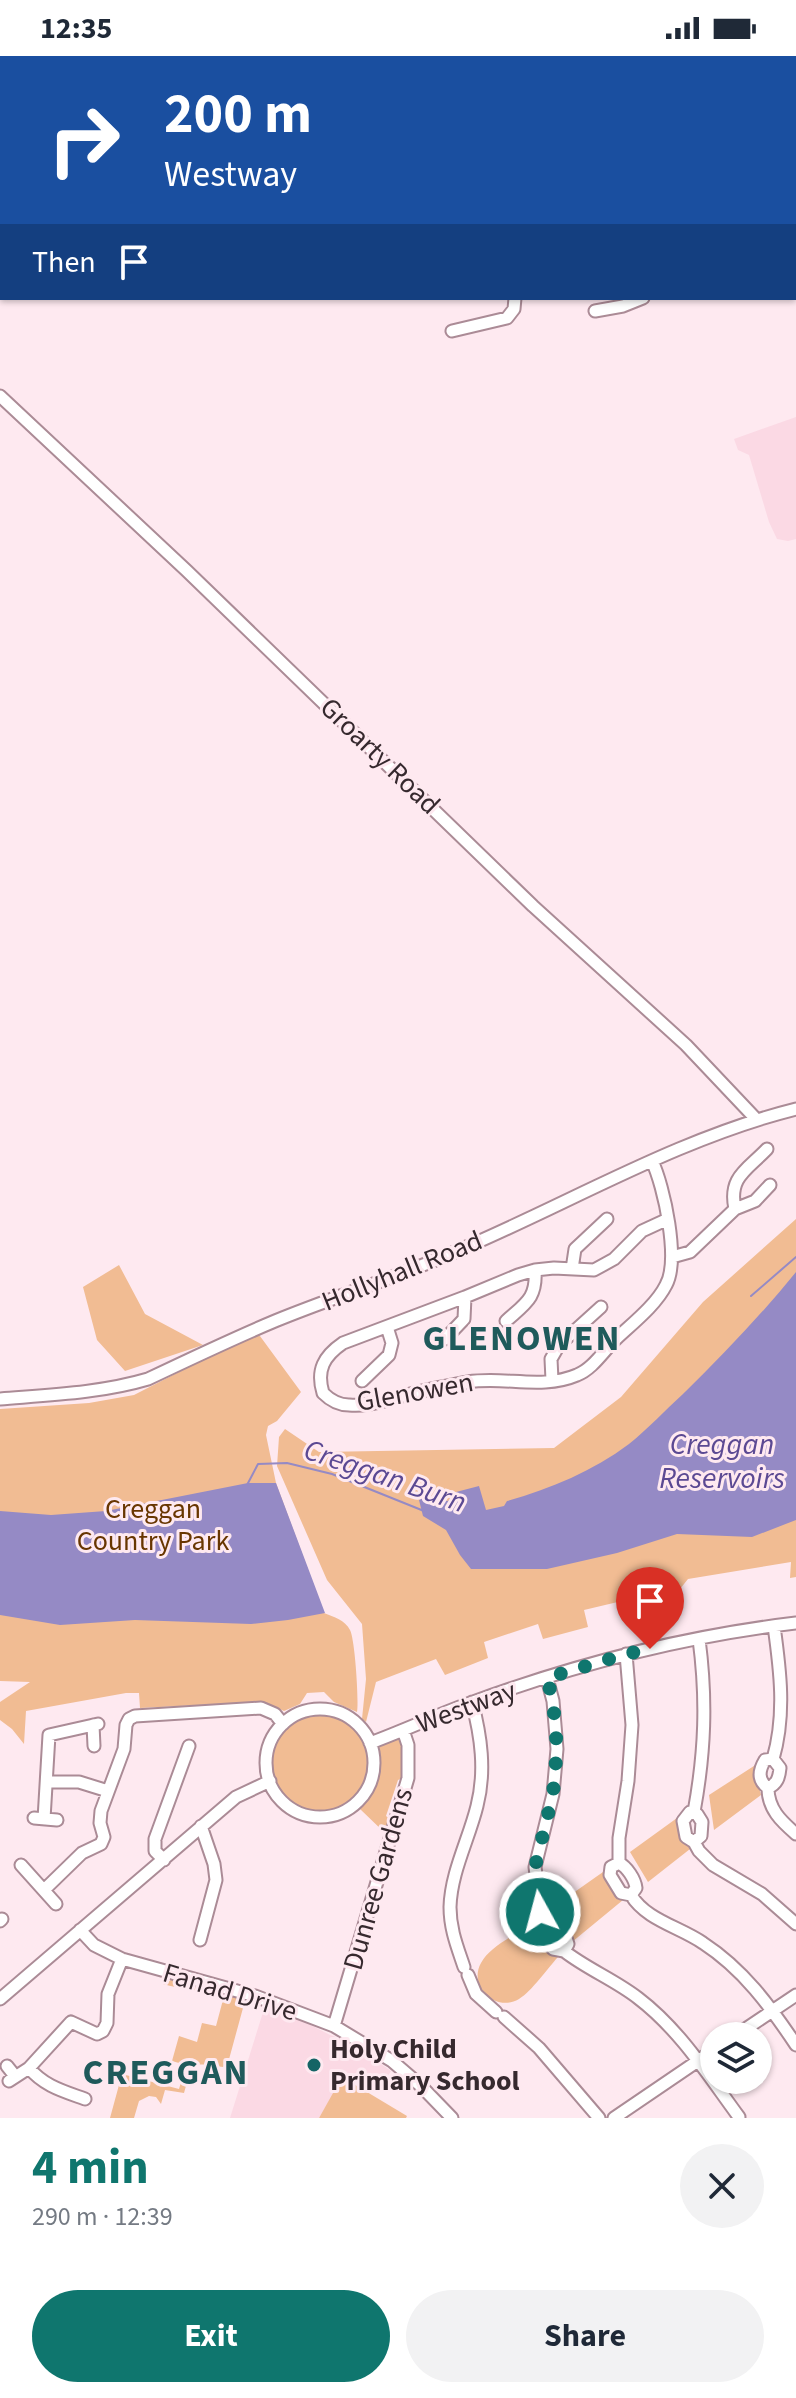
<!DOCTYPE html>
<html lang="en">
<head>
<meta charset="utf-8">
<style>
	:root { --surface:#fff; --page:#f2f2f3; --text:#1f2937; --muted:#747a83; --accent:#0f766e }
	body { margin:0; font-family:"Source Sans 3",sans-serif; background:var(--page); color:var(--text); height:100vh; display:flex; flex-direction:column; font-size:30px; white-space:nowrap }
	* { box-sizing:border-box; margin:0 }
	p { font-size:26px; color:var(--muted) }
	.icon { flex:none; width:44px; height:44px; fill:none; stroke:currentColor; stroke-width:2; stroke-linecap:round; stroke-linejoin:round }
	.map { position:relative; height:2062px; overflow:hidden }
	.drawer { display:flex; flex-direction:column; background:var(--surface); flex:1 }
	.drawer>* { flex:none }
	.guide { position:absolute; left:0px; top:0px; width:796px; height:244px; box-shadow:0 2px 6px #0004; background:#1a4fa0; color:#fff; overflow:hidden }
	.fabs { position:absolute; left:700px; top:1966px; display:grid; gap:16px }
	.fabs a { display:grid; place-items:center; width:72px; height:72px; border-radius:50%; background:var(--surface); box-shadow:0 2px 6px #0004; font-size:40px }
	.pin { position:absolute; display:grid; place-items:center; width:68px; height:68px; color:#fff; margin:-82px -34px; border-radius:50% 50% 50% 0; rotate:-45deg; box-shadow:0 0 8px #0007 }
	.pin .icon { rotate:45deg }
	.me { position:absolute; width:88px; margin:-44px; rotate:353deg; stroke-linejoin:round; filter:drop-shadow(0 0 6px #0008) }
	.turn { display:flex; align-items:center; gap:28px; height:168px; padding:0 32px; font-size:36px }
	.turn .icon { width:104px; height:104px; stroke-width:2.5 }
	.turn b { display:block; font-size:56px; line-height:68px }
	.then { display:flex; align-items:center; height:76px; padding:0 32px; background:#0003; gap:16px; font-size:30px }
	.round { display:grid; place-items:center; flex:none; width:84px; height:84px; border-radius:42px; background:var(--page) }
	.head { display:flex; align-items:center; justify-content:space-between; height:136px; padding:0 32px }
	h1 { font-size:48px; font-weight:700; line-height:60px; color:var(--accent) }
	.button { display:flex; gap:16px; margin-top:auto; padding:16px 32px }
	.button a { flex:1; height:92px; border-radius:48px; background:var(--accent); color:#fff; font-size:32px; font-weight:700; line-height:92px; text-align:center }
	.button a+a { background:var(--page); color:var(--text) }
	.status { display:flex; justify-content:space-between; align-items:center; height:56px; padding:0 40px; background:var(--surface); direction:ltr }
	.status svg { height:22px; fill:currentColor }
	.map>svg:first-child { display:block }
	.built { fill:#fbd9e4 }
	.green { fill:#f1bc93 }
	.water { fill:#958ac5 }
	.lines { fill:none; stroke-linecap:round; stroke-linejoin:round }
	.stream { stroke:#958ac5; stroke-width:2 }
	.minor-casing { stroke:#ab8b96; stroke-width:15 }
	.major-casing { stroke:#d3d0d1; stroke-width:18 }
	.minor { stroke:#fff; stroke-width:11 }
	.major { stroke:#f7d9d4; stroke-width:14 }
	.route { stroke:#0f766e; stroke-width:14; stroke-dasharray:0 25.2 }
	.poi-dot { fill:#156465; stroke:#fee9f0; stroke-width:3 }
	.labels { text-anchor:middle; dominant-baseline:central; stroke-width:6; stroke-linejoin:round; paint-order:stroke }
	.street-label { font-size:28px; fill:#36292e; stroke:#fee9f0 }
	.park-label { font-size:28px; fill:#683600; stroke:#fee9f0 }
	.poi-label { font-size:28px; font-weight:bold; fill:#36292e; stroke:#fee9f0; text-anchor:start }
	.water-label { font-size:30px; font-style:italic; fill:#5b4993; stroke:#fee9f0 }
	.district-label { font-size:36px; font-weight:bold; letter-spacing:2px; fill:#1f5a5b; stroke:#fee9f0 }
</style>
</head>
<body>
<div class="status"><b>12:35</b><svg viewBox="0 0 49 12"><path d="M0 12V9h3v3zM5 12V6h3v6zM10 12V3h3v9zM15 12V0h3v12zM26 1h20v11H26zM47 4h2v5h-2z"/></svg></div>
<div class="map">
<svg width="796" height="2062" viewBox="0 0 796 2062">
	<rect width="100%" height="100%" fill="#fee9f0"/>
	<path class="built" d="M796 361V483L788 485 777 483 769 466 749 399 738 394 734 383Z
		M264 1953 303 1965 330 1979 348 1985 391 2015 377 2037 345 2018 319 2062H230Z"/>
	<path class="green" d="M796 1163V1521L790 1522 791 1506 688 1523 668 1548 646 1553 643 1540 584 1554 588 1571 543 1583 538 1568 484 1586 488 1602 445 1619 436 1603 376 1626 366 1666 362 1663 366 1623 362 1568 327 1524 277 1410 279 1381 285 1373 319 1396 554 1392 621 1341 703 1246Z
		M119 1209 145 1258 203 1289 125 1315 97 1284 83 1231Z
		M257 1276 301 1336 277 1365 268 1370 266 1379 276 1427 324 1557C334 1561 345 1564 350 1574 355 1583 359 1646 357 1656L334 1646 324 1636 307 1637 300 1648 284 1655 267 1647 260 1646 140 1652 139 1637H126L26 1655 24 1688 12 1673 0 1664V1646L30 1626 0 1625V1353L89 1347 134 1339Z
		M271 1707a49 49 0 1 1 98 0a49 49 0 1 1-98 0Z
		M397 1683H400L404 1693 403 1722 398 1724 386 1760 391 1764 386 1778 360 1753C369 1742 377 1730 378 1717 379 1707 377 1699 380 1690Z
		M757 1708 756 1717 761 1739 714 1774 709 1739Z
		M677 1762 690 1793 648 1826 630 1796Z
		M603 1816 623 1844 572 1886 549 1854Z
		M531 1868 558 1901C547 1913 532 1935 519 1943 495 1957 468 1930 481 1907 490 1890 516 1879 531 1868Z
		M173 1923 238 1942 237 1950 243 1952 228 2007 223 2011C190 2007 194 2003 184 2037L165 2034 161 2048 156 2041 149 2040 139 2045 134 2062H110L122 2018 179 2033 186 2009 172 2005 179 1980 197 1986 202 1967 216 1970 224 1940C203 1934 183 1934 163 1928Z
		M342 2021 407 2060 406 2062H319Z"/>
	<path class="water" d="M796 1216V1464L752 1481 677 1478 617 1497 547 1513H471L460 1499 446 1474 423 1460 419 1444 426 1440 448 1445 456 1436 479 1430 486 1454 504 1450 507 1445C550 1433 593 1415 629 1388 648 1373 665 1354 683 1338 723 1299 761 1259 796 1216Z
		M248 1427H276L325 1557 288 1564 251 1568 135 1564 60 1569 0 1559V1455L51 1459 106 1455Z"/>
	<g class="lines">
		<path class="stream" d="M751 1240 796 1201
			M247 1429 258 1408 287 1407 332 1418 424 1455"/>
		<defs>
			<path id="minor" d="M134 0 136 2
				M288 0V2
				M478 0V2
				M551 0 552 2
				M60 2V0
				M83 2 84 0
				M151 2 153 0
				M373 2V0
				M794 209 796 216
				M595 255 623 250 643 242
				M452 275 507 262 514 253 515 242
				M0 340 187 515 533 850 686 989 756 1063
				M652 1105C664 1130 680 1204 666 1229 656 1249 633 1267 617 1282 604 1294 593 1313 577 1319 542 1334 504 1320 468 1326 446 1330 424 1334 403 1340 385 1344 368 1351 349 1349 339 1349 330 1344 323 1337 316 1314 324 1300 343 1287L465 1241 518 1219 535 1214 554 1212 594 1214 614 1203 642 1175 668 1163
				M735 1153C728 1121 747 1114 767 1093
				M672 1201 690 1196 735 1153 755 1145 770 1129
				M572 1213 575 1193 607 1163
				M506 1265C526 1247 537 1242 535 1214
				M445 1283 464 1263 465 1241
				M552 1324 551 1303 559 1289 601 1251
				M362 1325 389 1299 392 1287 387 1271
				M0 1343C49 1339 101 1337 148 1323 190 1303 232 1283 275 1265 331 1242 389 1224 445 1200 562 1152 672 1084 796 1053
				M266 1707a54 54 0 1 1 108 0a54 54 0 1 1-108 0Z
				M93 1669 94 1690
				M370 1687C405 1674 439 1658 473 1646 577 1608 686 1580 796 1567
				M773 1703 780 1712C779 1722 777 1728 768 1732 757 1724 759 1714 765 1704L773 1703C786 1659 780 1613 774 1570
				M47 1726H79L108 1735
				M768 1732C768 1753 781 1765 796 1778
				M694 1756C705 1696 707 1644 699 1583
				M34 1762 57 1764
				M44 1763 49 1679 98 1668
				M694 1786 701 1780 702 1766 697 1758 690 1756 683 1765 686 1781 694 1786 699 1795 713 1809 762 1838 796 1868
				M164 1804 155 1795V1783L189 1690
				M619 1807V1782L628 1725 632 1669 626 1598
				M619 1807C627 1811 635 1823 636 1832L631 1839 621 1837 610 1819 611 1811Z
				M21 1809 56 1848
				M44 1834 82 1797 101 1788 104 1781 100 1767 101 1755 124 1693 126 1669 129 1663 135 1660 261 1652 275 1658 283 1668
				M631 1839C646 1864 680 1871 703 1887 743 1913 770 1950 796 1989
				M541 1858 535 1811 553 1738 557 1693 553 1645 547 1622
				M541 1858C553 1860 565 1876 568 1888L564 1895 553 1893 536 1872V1862Z
				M0 1865 2 1863
				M80 1874 94 1889 122 1903 255 1940 334 1970 392 2005 421 2030 452 2062
				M200 1884 216 1824 214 1808 201 1770
				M564 1895C587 1913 615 1924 638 1942 680 1974 708 2019 739 2061
				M464 1911C457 1890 450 1873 450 1851 451 1816 469 1783 477 1750 486 1715 481 1680 472 1646
				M468 1919 476 1938 496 1956
				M0 1943 236 1741 270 1725
				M504 1961 539 1992 599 2062
				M334 1970 408 1722V1689L403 1674
				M735 1980 796 1939
				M7 2010 15 2020
				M29 2012C44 2030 63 2035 85 2043
				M9 2025 29 2012 71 1966 97 1978 103 1975 107 1967 108 1938 122 1903
				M614 2062 714 1994"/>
			<path id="major" d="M744 0V2
				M794 135 796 139"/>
		</defs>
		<use href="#minor" class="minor-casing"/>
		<use href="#major" class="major-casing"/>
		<use href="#minor" class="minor"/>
		<use href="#major" class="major"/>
	</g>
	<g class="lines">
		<path class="route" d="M540 1856 535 1811 553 1738 557 1693 553 1645 547 1622 626 1598 650 1593"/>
	</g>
	<circle class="poi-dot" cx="314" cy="2009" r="8"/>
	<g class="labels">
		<g class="street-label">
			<text transform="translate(380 700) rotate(44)">Groarty Road</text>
			<text transform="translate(402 1215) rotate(-22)">Hollyhall Road</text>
			<text transform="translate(415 1336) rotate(-10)">Glenowen</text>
			<text transform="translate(466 1651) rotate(-20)">Westway</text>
			<text transform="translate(378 1823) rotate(-74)">Dunree Gardens</text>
			<text transform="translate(230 1936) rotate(17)">Fanad Drive</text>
		</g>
		<g class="park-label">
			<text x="153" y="1453">Creggan<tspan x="153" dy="32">Country Park</tspan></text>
		</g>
		<g class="poi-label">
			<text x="330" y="1993">Holy Child<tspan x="330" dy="32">Primary School</tspan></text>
		</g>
		<g class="water-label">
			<text x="722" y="1388">Creggan<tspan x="722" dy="34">Reservoirs</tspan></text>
			<text transform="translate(385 1420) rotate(19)">Creggan Burn</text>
		</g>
		<g class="district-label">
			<text x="522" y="1282">GLENOWEN</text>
			<text x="166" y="2016">CREGGAN</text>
		</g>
	</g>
</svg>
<div class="fabs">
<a><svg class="icon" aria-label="layers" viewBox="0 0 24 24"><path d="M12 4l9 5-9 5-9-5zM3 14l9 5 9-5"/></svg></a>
</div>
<div class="pin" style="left:650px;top:1593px;background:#d93025"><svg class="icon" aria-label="arrive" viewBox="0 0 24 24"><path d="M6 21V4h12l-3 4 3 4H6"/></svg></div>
<svg class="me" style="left:540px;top:1856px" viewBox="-20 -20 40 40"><circle r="17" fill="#0f766e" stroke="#fff" stroke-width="3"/><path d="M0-11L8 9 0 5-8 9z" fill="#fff"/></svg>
<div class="guide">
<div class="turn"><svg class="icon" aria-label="right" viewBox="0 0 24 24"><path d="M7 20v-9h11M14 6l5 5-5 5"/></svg><div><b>200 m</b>Westway</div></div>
<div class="then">Then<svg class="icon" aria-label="arrive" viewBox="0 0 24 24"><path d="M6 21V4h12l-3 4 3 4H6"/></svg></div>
</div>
</div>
<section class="drawer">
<div class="head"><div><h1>4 min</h1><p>290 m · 12:39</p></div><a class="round"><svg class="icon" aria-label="close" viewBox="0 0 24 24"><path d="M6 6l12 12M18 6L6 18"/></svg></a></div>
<div class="button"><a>Exit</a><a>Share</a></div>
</section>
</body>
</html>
